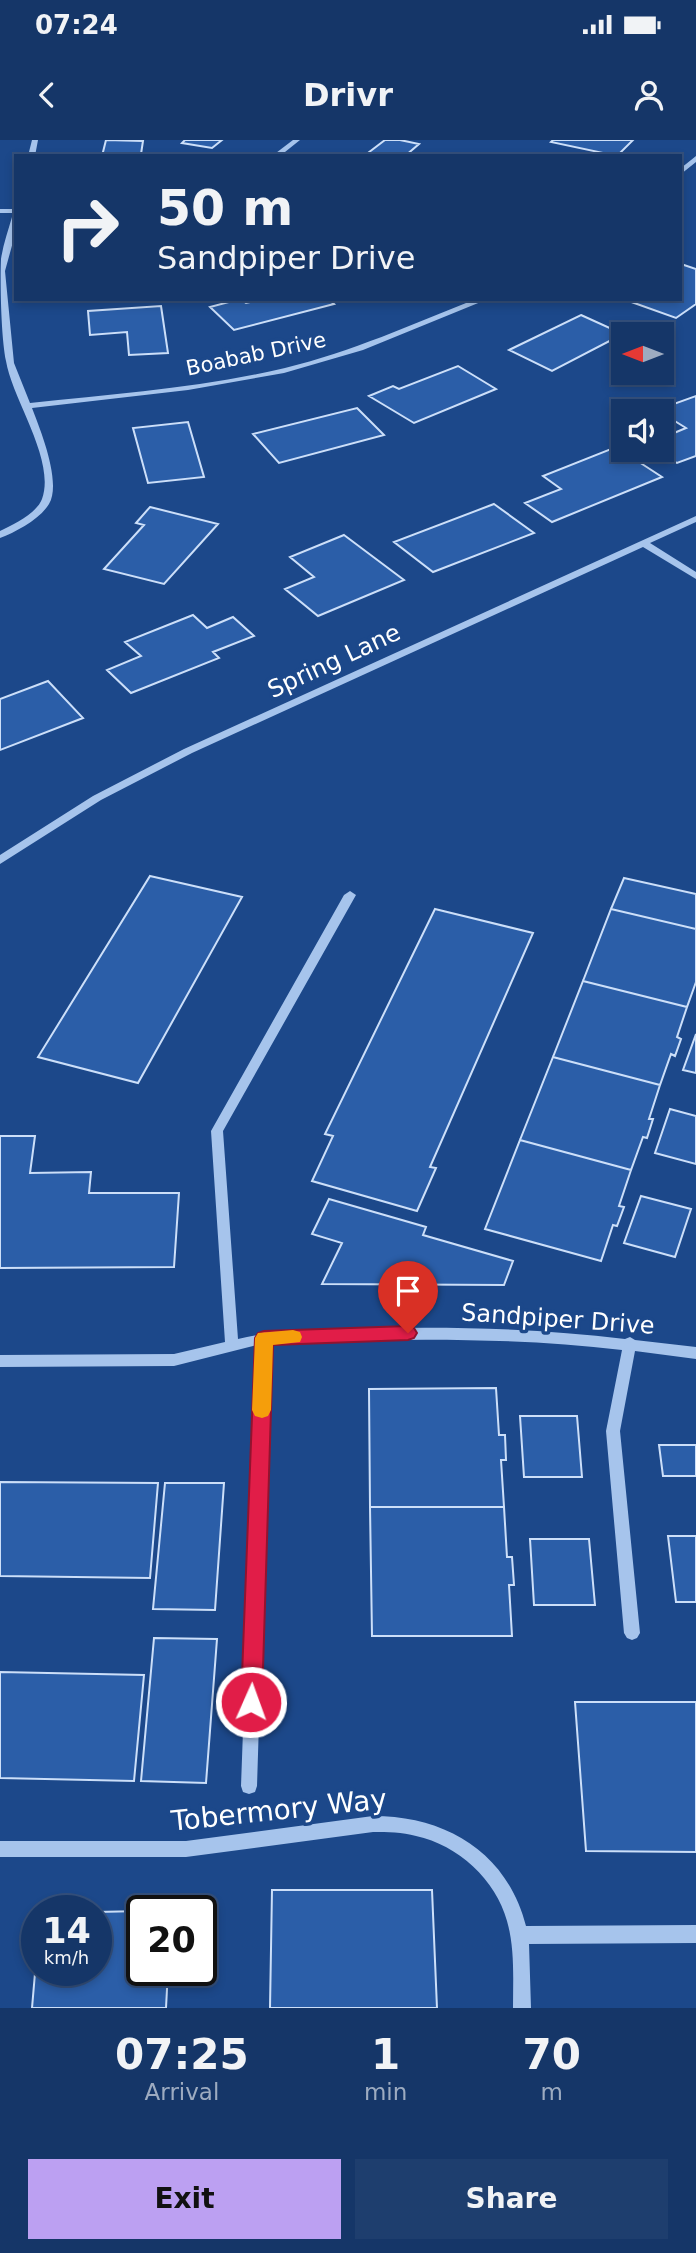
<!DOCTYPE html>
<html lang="en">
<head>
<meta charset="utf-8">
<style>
	:root { --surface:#153668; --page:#1e3e6e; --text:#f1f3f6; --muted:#9dabc0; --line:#34507c; --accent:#bca0f2 }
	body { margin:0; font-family:"DejaVu Sans",sans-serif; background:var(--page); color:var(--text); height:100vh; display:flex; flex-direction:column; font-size:26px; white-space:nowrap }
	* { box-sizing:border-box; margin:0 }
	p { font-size:23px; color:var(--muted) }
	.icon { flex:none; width:38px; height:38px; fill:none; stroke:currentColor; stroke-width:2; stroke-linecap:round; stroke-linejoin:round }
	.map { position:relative; height:1868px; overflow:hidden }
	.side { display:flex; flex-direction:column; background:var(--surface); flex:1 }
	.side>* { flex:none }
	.banner { position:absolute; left:14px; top:14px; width:668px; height:147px; border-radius:0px; box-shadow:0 4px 10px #0003,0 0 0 2px var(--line); background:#153668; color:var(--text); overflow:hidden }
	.needle { width:46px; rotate:270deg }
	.fabs { position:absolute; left:611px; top:182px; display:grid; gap:14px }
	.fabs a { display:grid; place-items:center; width:63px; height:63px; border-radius:0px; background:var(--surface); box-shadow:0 4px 10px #0003,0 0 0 2px var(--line); font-size:35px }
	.speed { position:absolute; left:21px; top:1755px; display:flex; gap:14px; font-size:35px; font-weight:700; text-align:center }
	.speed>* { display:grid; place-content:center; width:91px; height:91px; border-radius:50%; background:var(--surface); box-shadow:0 4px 10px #0003,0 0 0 2px var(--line); line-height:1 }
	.speed small { font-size:18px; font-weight:400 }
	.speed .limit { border:4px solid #111; border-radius:10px; background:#fff; color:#111 }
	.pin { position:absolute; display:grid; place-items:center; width:60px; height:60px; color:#fff; margin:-72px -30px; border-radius:50% 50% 50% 0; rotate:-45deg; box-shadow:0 0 7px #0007 }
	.pin .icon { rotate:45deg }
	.me { position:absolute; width:77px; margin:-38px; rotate:2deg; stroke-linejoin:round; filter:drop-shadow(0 0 5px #0008) }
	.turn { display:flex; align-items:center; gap:24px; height:147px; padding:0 28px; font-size:32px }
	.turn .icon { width:91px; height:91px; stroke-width:2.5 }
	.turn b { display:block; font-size:49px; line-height:60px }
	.eta { display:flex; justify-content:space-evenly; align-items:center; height:119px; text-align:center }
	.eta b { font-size:42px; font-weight:800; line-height:49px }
	.primary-button { display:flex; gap:14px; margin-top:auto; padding:14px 28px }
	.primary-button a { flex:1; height:80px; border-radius:0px; background:var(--accent); color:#111; font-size:28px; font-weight:800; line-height:80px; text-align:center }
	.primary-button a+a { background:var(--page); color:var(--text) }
	.status { display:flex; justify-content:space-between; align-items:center; height:49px; padding:0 35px; background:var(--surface); direction:ltr }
	.status svg { height:19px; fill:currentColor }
	header { display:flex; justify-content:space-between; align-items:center; height:91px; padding:0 28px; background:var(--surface); font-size:32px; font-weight:800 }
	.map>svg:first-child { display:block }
	.building { fill:#2b5ea8; stroke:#ccdff9; stroke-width:2 }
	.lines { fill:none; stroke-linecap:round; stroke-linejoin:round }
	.minor { fill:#a6c4ec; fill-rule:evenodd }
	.route { fill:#e11d48; stroke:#92132f; stroke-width:2 }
	.slow { fill:#f59e0b }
	.labels { text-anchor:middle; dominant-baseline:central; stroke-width:7; stroke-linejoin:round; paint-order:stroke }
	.far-street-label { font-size:21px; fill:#fff; stroke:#1c488a }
	.street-label { font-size:24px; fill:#fff; stroke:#1c488a }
	.near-street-label { font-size:28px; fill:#fff; stroke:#1c488a }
</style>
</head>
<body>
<div class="status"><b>07:24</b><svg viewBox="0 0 49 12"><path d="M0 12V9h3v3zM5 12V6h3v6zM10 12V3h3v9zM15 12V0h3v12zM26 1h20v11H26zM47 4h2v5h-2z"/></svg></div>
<header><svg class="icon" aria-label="back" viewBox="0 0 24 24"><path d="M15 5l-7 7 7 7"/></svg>Drivr<svg class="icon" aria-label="person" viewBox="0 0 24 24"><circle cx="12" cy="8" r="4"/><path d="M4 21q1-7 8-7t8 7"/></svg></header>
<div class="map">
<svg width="696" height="1868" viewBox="0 0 696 1868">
	<rect width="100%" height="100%" fill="#1c488a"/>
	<path class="building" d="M106 0 143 1 141 14 157 16H102Z
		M185 0H222L212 8 182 3Z
		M385 0H400L419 4 405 16H364Z
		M553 0H633L617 16 551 2Z
		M681 124 696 129V164L676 178 623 159H681Z
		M240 159 246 163 263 159H328L334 164 234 190 210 167Z
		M161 166 168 213 129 215 127 192 90 195 88 171Z
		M581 175 623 194 552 231 509 210Z
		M458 226 496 249 414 283 369 256 393 246 399 249Z
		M696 256V316L677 323 656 310H662V298L686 288 657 270Z
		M357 268 384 295 279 323 253 294Z
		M188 282 204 337 148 343 133 288Z
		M616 307 662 337 552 382 525 363 561 349 543 336Z
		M494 364 534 393 433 432 394 402Z
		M150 367 218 384 164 444 104 429 144 385 136 383Z
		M344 395 404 440 318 476 285 449 314 437 290 417Z
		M193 475 207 488 233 477 254 496 213 512 219 518 131 553 107 530 141 516 125 502Z
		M48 541 83 578 0 610V559Z
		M150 736 242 757 138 943 38 917Z
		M624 738 696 754V789L611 769Z
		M435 769 533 793 430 1027 436 1028 417 1071 312 1041 333 996 325 994Z
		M611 769 696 789V842L687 867 583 841Z
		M583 841 687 867 677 897 681 899 675 916 671 914 660 945 553 917Z
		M696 894V933L683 930Z
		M553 917 660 945 649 979H653L647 998 643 997 631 1030 520 1000Z
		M670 969 696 976V1024L655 1013Z
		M0 996H35L30 1033 91 1032 89 1053H179L174 1127 0 1128Z
		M520 1000 631 1030 619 1066 624 1067 617 1086 613 1085 601 1121 485 1089Z
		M641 1056 691 1069 675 1117 624 1103Z
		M329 1059 426 1087 423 1095 513 1121 504 1145 322 1144 342 1103 312 1094Z
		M496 1248 499 1295H505L506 1320H501L504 1367H370L369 1249Z
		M520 1276H577L582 1337H524Z
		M659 1305H696V1336H663Z
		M0 1342 158 1343 150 1438 0 1436Z
		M165 1343H224L215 1470 153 1469Z
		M370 1367H504L507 1417H512L514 1445H509L512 1496H372Z
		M668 1396H696V1462H676Z
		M530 1399H589L595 1465H534Z
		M154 1498 217 1499 206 1643 141 1641Z
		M0 1532 144 1535 134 1641 0 1638Z
		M575 1562H696V1712L586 1711Z
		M272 1750H432L437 1868H270Z
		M142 1771V1830H168L166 1868H32L37 1810V1830H96V1772Z"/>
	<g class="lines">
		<path class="minor" d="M32 0H38L35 16H28Z
			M293 0H300L280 16H272Z
			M696 16V22L681 34V28Z
			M0 69H16V73H0Z
			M16 75V91L5 131 14 223 30 263C115 254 201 248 285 228 351 212 413 184 476 159H488L363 210 284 233 188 250 32 268C40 289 62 342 49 364 40 379 16 392 0 398V391C13 385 37 373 42 359 56 320 12 259 6 221 1 197 0 142 1 119 3 105 8 91 12 77Z
			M696 376V382L650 403 696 432V439L643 407 192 613 101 660 0 724V715L93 656 184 609Z
			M350 751 356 755 223 991 238 1199C275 1190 313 1191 351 1189 442 1186 535 1188 625 1199L630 1197 635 1200 696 1207V1219L635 1211 620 1291 640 1493 637 1498 632 1500 627 1498 624 1493 606 1291 622 1210C505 1196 388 1199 271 1203L257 1646 255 1652 249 1654 243 1652 241 1646 257 1205 174 1226 0 1227V1215L174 1214 225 1202 211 991 344 755Z
			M373 1676C446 1676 507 1712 526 1786L696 1785V1803L529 1804 531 1868H513C513 1839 515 1809 507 1781 496 1740 458 1705 416 1696 402 1692 388 1692 373 1692L186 1717H0V1701H186Z"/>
	</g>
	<path class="route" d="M408 1186 414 1188 417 1193 414 1198 408 1200 273 1205 262 1562 259 1569 251 1572 244 1569 241 1562 255 1198 258 1193 264 1191Z"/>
	<path class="slow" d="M293 1190 300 1192 302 1197 300 1202 273 1205 271 1270 268 1276 262 1278 255 1276 252 1270 255 1198 258 1193Z"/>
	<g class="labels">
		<g class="far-street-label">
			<text transform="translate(256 214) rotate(-12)">Boabab Drive</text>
		</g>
		<g class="street-label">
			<text transform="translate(334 521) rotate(-25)">Spring Lane</text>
			<text transform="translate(558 1179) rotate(4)">Sandpiper Drive</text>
		</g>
		<g class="near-street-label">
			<text transform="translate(279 1670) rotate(-6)">Tobermory Way</text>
		</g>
	</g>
</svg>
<div class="fabs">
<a><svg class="needle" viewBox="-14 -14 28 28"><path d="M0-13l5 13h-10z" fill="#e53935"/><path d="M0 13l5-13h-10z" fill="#9dabc0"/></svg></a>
<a><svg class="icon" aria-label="sound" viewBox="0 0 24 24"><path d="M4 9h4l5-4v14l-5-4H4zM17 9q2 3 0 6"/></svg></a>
</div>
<div class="speed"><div>14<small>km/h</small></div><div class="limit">20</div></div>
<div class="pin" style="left:408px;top:1193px;background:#d93025"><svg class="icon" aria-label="arrive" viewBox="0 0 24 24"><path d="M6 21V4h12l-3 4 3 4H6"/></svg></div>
<svg class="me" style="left:251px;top:1562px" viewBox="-20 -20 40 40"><circle r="17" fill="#e11d48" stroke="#fff" stroke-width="3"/><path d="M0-11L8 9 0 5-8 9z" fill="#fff"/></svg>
<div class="banner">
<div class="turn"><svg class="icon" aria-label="right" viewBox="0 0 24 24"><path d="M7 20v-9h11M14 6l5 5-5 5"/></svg><div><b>50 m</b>Sandpiper Drive</div></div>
</div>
</div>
<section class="side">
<div class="eta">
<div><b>07:25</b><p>Arrival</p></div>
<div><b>1</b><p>min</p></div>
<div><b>70</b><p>m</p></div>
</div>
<div class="primary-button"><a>Exit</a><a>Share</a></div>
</section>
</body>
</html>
